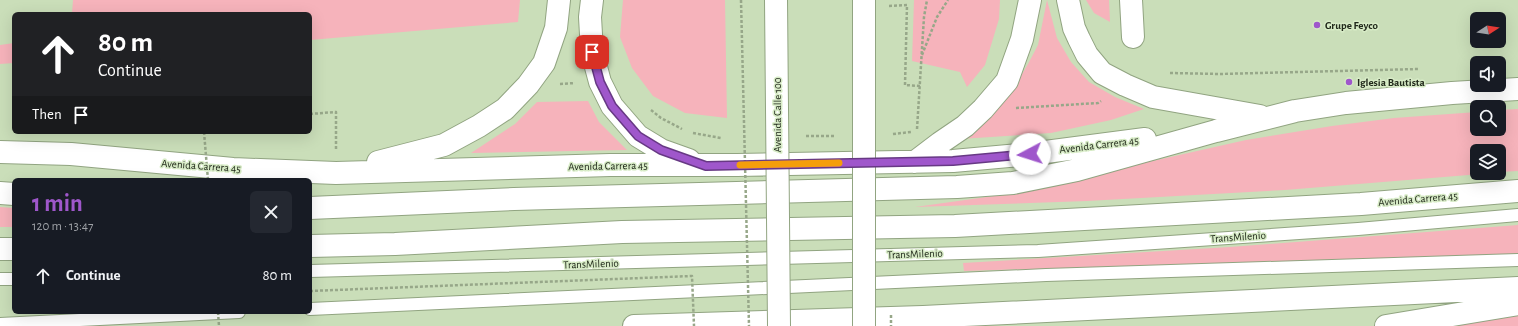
<!DOCTYPE html>
<html lang="en">
<head>
<meta charset="utf-8">
<style>
	:root { --surface:#171b24; --page:#242831; --text:#f1f3f6; --muted:#9ea1a6; --accent:#9f57cb }
	body { margin:0; font-family:"Alegreya Sans",sans-serif; background:var(--page); color:var(--text); height:100vh; display:flex; flex-direction:column; font-size:15px; white-space:nowrap }
	* { box-sizing:border-box; margin:0 }
	p { font-size:13px; color:var(--muted) }
	.icon { flex:none; width:22px; height:22px; fill:none; stroke:currentColor; stroke-width:2; stroke-linecap:round; stroke-linejoin:round }
	.map { position:relative; flex:1; overflow:hidden }
	.side { position:absolute; left:12px; top:178px; width:300px; height:136px; display:flex; flex-direction:column; background:var(--surface); border-radius:6px; box-shadow:0 4px 16px #0002 }
	.side>* { flex:none }
	.guide { position:absolute; left:12px; top:12px; width:300px; height:122px; border-radius:6px; box-shadow:0 4px 16px #0002; background:#202124; color:#fff; overflow:hidden }
	.needle { width:26px; rotate:78deg }
	.fabs { position:absolute; left:1470px; top:12px; display:grid; gap:8px }
	.fabs a { display:grid; place-items:center; width:36px; height:36px; border-radius:6px; background:var(--surface); box-shadow:0 4px 16px #0002; font-size:20px }
	.pin { position:absolute; display:grid; place-items:center; width:34px; height:34px; color:#fff; margin:-17px; border-radius:8px; box-shadow:0 2px 6px #0006 }
	.me { position:absolute; width:44px; margin:-22px; rotate:265deg; stroke-linejoin:round; filter:drop-shadow(0 0 3px #0008) }
	.turn { display:flex; align-items:center; gap:14px; height:84px; padding:0 20px; font-size:18px }
	.turn .icon { width:52px; height:52px; stroke-width:2.5 }
	.turn b { display:block; font-size:28px; line-height:34px }
	.then { display:flex; align-items:center; height:38px; padding:0 20px; background:#0003; gap:8px; font-size:15px }
	.round { display:grid; place-items:center; flex:none; width:42px; height:42px; border-radius:6px; background:var(--page) }
	.overview { display:flex; align-items:center; justify-content:space-between; height:68px; padding:0 20px }
	h1 { font-size:24px; font-weight:700; line-height:30px; color:var(--accent) }
	ul { padding:0; list-style:none }
	li { display:flex; align-items:center; gap:12px; height:60px; padding:0 20px }
	li div { flex:1 }
	li b { display:block; font-size:15px }
	li em { font-style:normal }
	.map>svg:first-child { display:block }
	.green { fill:#f6b3bb }
	.lines { fill:none; stroke-linecap:round; stroke-linejoin:round }
	.lane-casing { stroke:#91a481; stroke-width:14 }
	.street-casing { stroke:#91a481; stroke-width:24 }
	.highway-casing { stroke:#91a481; stroke-width:24 }
	.path { stroke:#97a789; stroke-width:2.5; stroke-dasharray:3 2; stroke-linecap:butt }
	.lane { stroke:#fff; stroke-width:12 }
	.street { stroke:#fff; stroke-width:22 }
	.highway { stroke:#fff; stroke-width:22 }
	.primary-bridge-casing { stroke:#91a481; stroke-width:24; stroke-linecap:butt }
	.path-bridge { stroke:#97a789; stroke-width:2.5; stroke-dasharray:3 2; stroke-linecap:butt }
	.primary-bridge { stroke:#fff; stroke-width:22 }
	.route-casing { stroke:#673984; stroke-width:10 }
	.route { stroke:#9f57cb; stroke-width:7 }
	.slow { stroke:#f59e0b; stroke-width:7 }
	.poi-dot { fill:#9f57cb; stroke:#d7ebc6; stroke-width:1.5 }
	.labels { text-anchor:middle; dominant-baseline:central; stroke-width:3; stroke-linejoin:round; paint-order:stroke }
	.poi-label { font-size:11px; font-weight:bold; fill:#21291b; stroke:#d7ebc6; text-anchor:start }
	.street-label { font-size:11px; fill:#21291b; stroke:#d7ebc6 }
</style>
</head>
<body>
<div class="map">
<svg width="1518" height="326" viewBox="0 0 1518 326">
	<rect width="100%" height="100%" fill="#cadeb9"/>
	<path class="green" d="M73 0H520L518 22 310 40V14H72Z
		M623 0H725L727 118 685 113 653 96 632 68 620 37Z
		M914 0H1000L999 19 985 65 967 87 960 72 912 61Z
		M1047 0 1057 38 1071 62 1089 82 1115 97 1144 109 1111 120 1051 133 960 139 1009 96 1028 64 1038 45Z
		M1086 0H1109L1110 22 1094 13Z
		M14 43V63L0 64V45Z
		M588 101 599 122 627 150 471 153 515 124 537 102Z
		M1518 109V171L1499 172V151H1477V173H1493L1285 190 1087 201 915 207 1001 195 1246 140 1332 126 1394 118 1477 112V129H1499V110Z
		M0 207 14 208V227H0Z
		M1518 225V254L964 271 963 263 1230 247Z
		M1518 313V326H1412Z"/>
	<g class="lines">
		<defs>
			<path id="lane" d="M310 271 1038 251 1358 229 1518 215
				M0 279H14
				M310 309 1046 275 1518 260
				M0 324 239 312"/>
			<path id="street" d="M1131 0 1133 37"/>
			<path id="highway" d="M592 0 590 17 592 52 600 82 612 106 638 136 661 150 689 160
				M1068 0 1074 28 1079 39 1087 55 1102 73 1125 85 1153 97 1260 116
				M0 152 71 154 233 169 336 173 610 165H737L953 161 1030 154 1145 139
				M378 162 444 145 479 126 505 109 528 85 544 63 556 28 559 0
				M915 162 940 143 965 126 983 109 1007 81 1022 39 1030 0
				M0 193 14 194
				M310 208 514 199 957 187 1013 183 1077 170 1216 131 1295 111 1346 103 1452 93 1518 89
				M310 246 395 244 622 232 955 226 1361 204 1518 191
				M0 249H14
				M634 326 923 317 1518 288
				M1386 326 1518 304"/>
		</defs>
		<use href="#lane" class="lane-casing"/>
		<use href="#street" class="street-casing"/>
		<use href="#highway" class="highway-casing"/>
		<path class="path" d="M889 6 907 5 905 85 920 86
			M922 55 937 17 948 0
			M1170 73 1220 74 1419 69
			M560 84 575 83
			M1016 108 1098 103 1101 101
			M651 110 661 118 682 129
			M310 114 336 112V149
			M917 129 924 17 927 0
			M693 133 721 138
			M893 134 911 132
			M806 136H835"/>
		<use href="#lane" class="lane"/>
		<use href="#street" class="street"/>
		<use href="#highway" class="highway"/>
		<defs>
			<path id="primary-bridge" d="M776 0 779 326
				M864 326V0"/>
		</defs>
		<use href="#primary-bridge" class="primary-bridge-casing"/>
		<path class="path-bridge" d="M741 0 749 326
			M204 132 208 180
			M310 291 692 276 694 326
			M218 312 219 326
			M891 315V326"/>
		<use href="#primary-bridge" class="primary-bridge"/>
	</g>
	<g class="lines">
		<defs>
			<path id="route" d="M592 52 600 82 612 106 638 136 661 150 706 166 953 161 1030 154"/>
		</defs>
		<use href="#route" class="route-casing"/>
		<use href="#route" class="route"/>
		<path class="slow" d="M740 165 839 163"/>
	</g>
	<g class="poi-dot">
		<circle cx="1317" cy="25" r="4"/>
		<circle cx="1349" cy="82" r="4"/>
	</g>
	<g class="labels">
		<g class="poi-label">
			<text x="1325" y="25">Grupe Feyco</text>
			<text x="1357" y="82">Iglesia Bautista</text>
		</g>
		<g class="street-label">
			<text transform="translate(777 115) rotate(-90)">Avenida Calle 100</text>
			<text transform="translate(1099 145) rotate(-7)">Avenida Carrera 45</text>
			<text transform="translate(201 166) rotate(4)">Avenida Carrera 45</text>
			<text transform="translate(608 166) rotate(-1)">Avenida Carrera 45</text>
			<text transform="translate(1418 199) rotate(-5)">Avenida Carrera 45</text>
			<text transform="translate(1238 237) rotate(-4)">TransMilenio</text>
			<text transform="translate(915 254) rotate(-2)">TransMilenio</text>
			<text transform="translate(591 264) rotate(-2)">TransMilenio</text>
		</g>
	</g>
</svg>
<div class="fabs">
<a><svg class="needle" viewBox="-14 -14 28 28"><path d="M0-13l5 13h-10z" fill="#e53935"/><path d="M0 13l5-13h-10z" fill="#9ea1a6"/></svg></a>
<a><svg class="icon" aria-label="sound" viewBox="0 0 24 24"><path d="M4 9h4l5-4v14l-5-4H4zM17 9q2 3 0 6"/></svg></a>
<a><svg class="icon" aria-label="search" viewBox="0 0 24 24"><circle cx="10" cy="10" r="6"/><path d="M15 15l6 6"/></svg></a>
<a><svg class="icon" aria-label="layers" viewBox="0 0 24 24"><path d="M12 4l9 5-9 5-9-5zM3 14l9 5 9-5"/></svg></a>
</div>
<div class="pin" style="left:592px;top:52px;background:#d93025"><svg class="icon" aria-label="arrive" viewBox="0 0 24 24"><path d="M6 21V4h12l-3 4 3 4H6"/></svg></div>
<svg class="me" style="left:1030px;top:154px" viewBox="-20 -20 40 40"><circle r="19" fill="#fff"/><path d="M0-13L10 11 0 6-10 11z" fill="#9f57cb"/></svg>
<div class="guide">
<div class="turn"><svg class="icon" aria-label="ahead" viewBox="0 0 24 24"><path d="M12 20V5M6 11l6-6 6 6"/></svg><div><b>80 m</b>Continue</div></div>
<div class="then">Then<svg class="icon" aria-label="arrive" viewBox="0 0 24 24"><path d="M6 21V4h12l-3 4 3 4H6"/></svg></div>
</div>
<section class="side">
<div class="overview"><div><h1>1 min</h1><p>120 m · 13:47</p></div><a class="round"><svg class="icon" aria-label="close" viewBox="0 0 24 24"><path d="M6 6l12 12M18 6L6 18"/></svg></a></div>
<ul>
<li><svg class="icon" aria-label="ahead" viewBox="0 0 24 24"><path d="M12 20V5M6 11l6-6 6 6"/></svg><div><b>Continue</b></div><em>80 m</em></li>
</ul>
</section>
</div>
</body>
</html>
